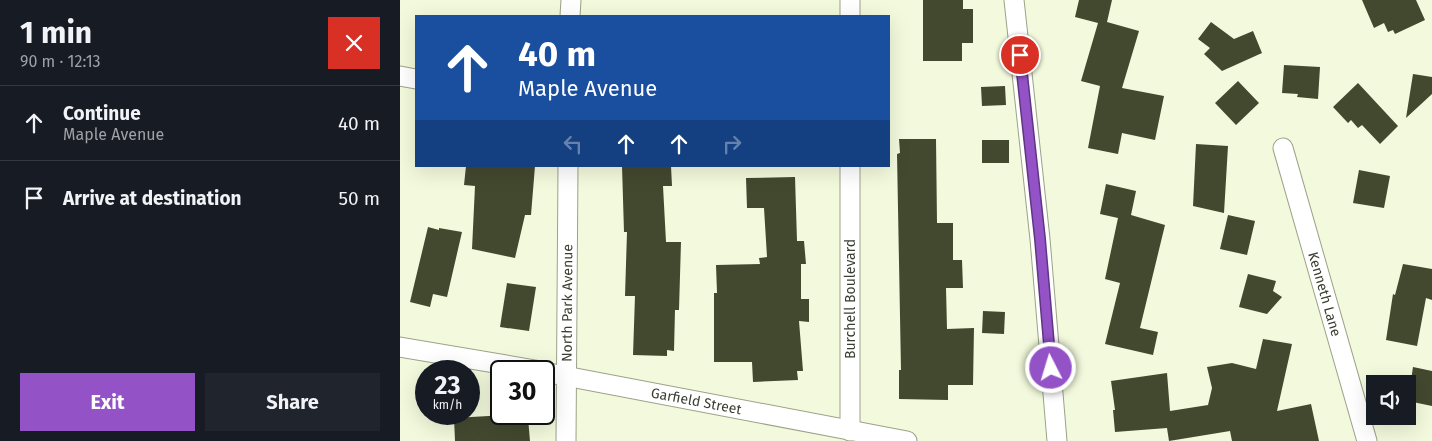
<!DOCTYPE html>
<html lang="en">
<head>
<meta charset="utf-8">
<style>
	:root { --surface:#171b24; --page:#20242c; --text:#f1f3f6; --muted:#9ea1a6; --line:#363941; --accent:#9452c7 }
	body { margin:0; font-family:"Fira Sans",sans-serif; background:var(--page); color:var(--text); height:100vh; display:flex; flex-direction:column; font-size:19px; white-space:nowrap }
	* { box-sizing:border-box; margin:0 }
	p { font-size:16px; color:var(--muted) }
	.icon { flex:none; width:28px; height:28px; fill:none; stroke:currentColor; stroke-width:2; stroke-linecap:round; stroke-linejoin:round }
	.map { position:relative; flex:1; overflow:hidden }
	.sheet { display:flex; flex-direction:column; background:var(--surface); width:400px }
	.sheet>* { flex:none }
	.guide { position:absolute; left:15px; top:15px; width:475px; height:152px; border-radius:0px; box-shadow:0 5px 20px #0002; background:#1a4fa0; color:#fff; overflow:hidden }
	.buttons { position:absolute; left:966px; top:375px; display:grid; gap:10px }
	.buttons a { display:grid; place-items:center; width:50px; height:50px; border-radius:0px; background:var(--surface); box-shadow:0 5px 20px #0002; font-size:25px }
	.speed { position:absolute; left:15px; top:360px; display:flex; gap:10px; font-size:25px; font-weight:700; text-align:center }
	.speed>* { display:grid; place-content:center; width:65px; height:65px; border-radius:50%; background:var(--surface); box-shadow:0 5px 20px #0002; line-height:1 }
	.speed small { font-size:12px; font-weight:400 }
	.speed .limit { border:2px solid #111; border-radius:8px; background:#fff; color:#111 }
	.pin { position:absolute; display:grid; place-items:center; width:42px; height:42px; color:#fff; margin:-21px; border:2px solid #fff; border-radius:50%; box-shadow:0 1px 5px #0007 }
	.me { position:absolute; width:55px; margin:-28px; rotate:355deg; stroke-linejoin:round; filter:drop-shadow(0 0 4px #0008) }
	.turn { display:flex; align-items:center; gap:18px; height:105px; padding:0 20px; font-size:22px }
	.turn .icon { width:65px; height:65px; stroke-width:2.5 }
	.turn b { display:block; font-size:35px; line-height:42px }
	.lanes { display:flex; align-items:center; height:48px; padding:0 20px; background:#0003; justify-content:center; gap:25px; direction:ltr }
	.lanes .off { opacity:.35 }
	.round { display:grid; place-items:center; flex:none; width:52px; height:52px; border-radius:0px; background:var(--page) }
	.summary { display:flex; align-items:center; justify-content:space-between; height:85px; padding:0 20px }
	h1 { font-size:30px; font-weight:700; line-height:38px }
	.button { display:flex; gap:10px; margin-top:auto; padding:10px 20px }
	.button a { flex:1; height:58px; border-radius:0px; background:var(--accent); color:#fff; font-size:20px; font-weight:700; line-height:58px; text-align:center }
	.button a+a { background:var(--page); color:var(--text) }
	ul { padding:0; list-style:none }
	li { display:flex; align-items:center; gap:15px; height:75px; padding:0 20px; border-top:1px solid var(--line) }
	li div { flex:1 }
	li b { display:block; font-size:19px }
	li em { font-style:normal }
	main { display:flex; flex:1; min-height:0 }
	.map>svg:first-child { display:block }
	.building { fill:#43492f }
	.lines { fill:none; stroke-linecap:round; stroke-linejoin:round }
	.street-casing { stroke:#9ca288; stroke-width:21 }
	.street { stroke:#fff; stroke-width:19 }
	.route-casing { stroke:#603581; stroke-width:12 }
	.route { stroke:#9452c7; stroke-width:9 }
	.labels { text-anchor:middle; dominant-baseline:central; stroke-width:5; stroke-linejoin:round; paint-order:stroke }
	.street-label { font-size:14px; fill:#3a3d31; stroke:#fff }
</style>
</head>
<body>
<main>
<section class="sheet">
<div class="summary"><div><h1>1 min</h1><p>90 m · 12:13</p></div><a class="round" style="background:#d93025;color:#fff"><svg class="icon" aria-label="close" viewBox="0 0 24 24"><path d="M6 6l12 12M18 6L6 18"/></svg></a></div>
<ul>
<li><svg class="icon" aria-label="ahead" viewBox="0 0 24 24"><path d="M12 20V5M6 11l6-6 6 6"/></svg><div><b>Continue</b><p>Maple Avenue</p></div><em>40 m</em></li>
<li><svg class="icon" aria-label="arrive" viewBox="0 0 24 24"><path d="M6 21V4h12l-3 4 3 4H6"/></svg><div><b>Arrive at destination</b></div><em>50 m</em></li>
</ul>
<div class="button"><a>Exit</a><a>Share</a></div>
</section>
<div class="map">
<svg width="1032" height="441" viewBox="0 0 1032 441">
	<rect width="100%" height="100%" fill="#f2f9dc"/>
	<path class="building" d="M523 0H563V9H573V43H562V61H523Z
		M679 0H712L707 22 739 31 722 88 764 96 755 140 722 133 718 154 688 148 700 86 681 81 698 23 675 17Z
		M962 0H1016L1025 20 995 34 993 30 988 32 984 23 974 28Z
		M811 22 834 39 853 31 862 53 822 71 804 54 810 48 798 39Z
		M884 65 920 67 918 99 897 97 898 94 882 93Z
		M1013 74 1032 77V94L1006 118Z
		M838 81 859 103 836 125 815 103Z
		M958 83 998 126 980 144 962 125 958 128 951 120 948 123 933 107Z
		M605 86 606 105 582 106 581 87Z
		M499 139H536L537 223H553V260H562L563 288H546L547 329 574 328 573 385H548V400L499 399V370H501L497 154 500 153Z
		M582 140H609V163H582Z
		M796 144 828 146 824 213 793 206Z
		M66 166H135L131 215H125L115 258 72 249 75 186 64 185Z
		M222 166H271L272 186H263L266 242H281L279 310H275L274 351 267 350V356L233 355 235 296H225L227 232H224Z
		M959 170 990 176 984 208 953 203Z
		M395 177 397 241H404L406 264H401V299H409V322L399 321 403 371H397L398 380 353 382 352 362H314V293H317L316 265 360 264 359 258 367 257 364 208H347L346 178Z
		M706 184 736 191 731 215 765 225 740 328 758 332 753 355 705 344 720 283 705 279 718 218 700 214Z
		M828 215 855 221 847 255 820 249Z
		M28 227 39 230V228L62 232 47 297 33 294 30 307 10 302Z
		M1003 264 1032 269V300L1026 298 1017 346 986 340 993 294 995 295Z
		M848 274 876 281 873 291 882 297 867 314 839 307Z
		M107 283 136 287 129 331 100 327Z
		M583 311 605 312 604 334 582 333Z
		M863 339 892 344 877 411 911 404 919 441H832L830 431 769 441 767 428 715 432 713 410H715L711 381 767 373 770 411 808 405 812 388 807 367 832 363 856 369Z
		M1013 367 1032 371V406L1008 401Z
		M106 415V420L128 418 130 441H55L54 418Z"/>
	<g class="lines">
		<defs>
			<g id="street">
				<path d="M450 0V16"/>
				<path d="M614 0 640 239 657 441"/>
				<path d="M170 16 171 0"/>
				<path d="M0 76 16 79"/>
				<path id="s1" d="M883 148 967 441"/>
				<path d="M450 166V431"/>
				<path d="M0 347 141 371"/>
				<path id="s2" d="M144 372 507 441"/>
				<path id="s3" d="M166 441 168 166"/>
			</g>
		</defs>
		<use href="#street" class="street-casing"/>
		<use href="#street" class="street"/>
	</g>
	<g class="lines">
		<defs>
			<path id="route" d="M620 55 640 239 651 368"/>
		</defs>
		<use href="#route" class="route-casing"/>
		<use href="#route" class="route"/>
	</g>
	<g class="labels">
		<g class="street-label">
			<text stroke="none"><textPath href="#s1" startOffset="152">Kenneth Lane</textPath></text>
			<text transform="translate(450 299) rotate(-90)">Burchell Boulevard</text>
			<text stroke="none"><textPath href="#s3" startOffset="138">North Park Avenue</textPath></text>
			<text stroke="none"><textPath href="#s2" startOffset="155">Garfield Street</textPath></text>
		</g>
	</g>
</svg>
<div class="buttons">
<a><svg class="icon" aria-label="sound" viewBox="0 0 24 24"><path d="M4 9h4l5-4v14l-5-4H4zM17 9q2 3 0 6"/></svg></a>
</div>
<div class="speed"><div>23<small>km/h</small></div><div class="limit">30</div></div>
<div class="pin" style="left:620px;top:55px;background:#d93025"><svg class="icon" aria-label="arrive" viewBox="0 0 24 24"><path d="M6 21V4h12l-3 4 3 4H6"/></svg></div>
<svg class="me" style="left:651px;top:368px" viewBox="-20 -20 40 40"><circle r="17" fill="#9452c7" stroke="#fff" stroke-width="3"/><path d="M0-11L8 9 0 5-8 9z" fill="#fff"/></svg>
<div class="guide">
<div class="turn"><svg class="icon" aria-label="ahead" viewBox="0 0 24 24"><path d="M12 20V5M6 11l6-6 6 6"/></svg><div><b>40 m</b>Maple Avenue</div></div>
<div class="lanes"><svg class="icon off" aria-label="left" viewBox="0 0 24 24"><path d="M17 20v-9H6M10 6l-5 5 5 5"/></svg><svg class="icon" aria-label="ahead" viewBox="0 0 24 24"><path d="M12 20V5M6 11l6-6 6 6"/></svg><svg class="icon" aria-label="ahead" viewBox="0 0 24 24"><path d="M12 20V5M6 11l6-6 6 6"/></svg><svg class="icon off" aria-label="right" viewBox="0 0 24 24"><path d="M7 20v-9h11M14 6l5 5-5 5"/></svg></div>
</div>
</div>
</main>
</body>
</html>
